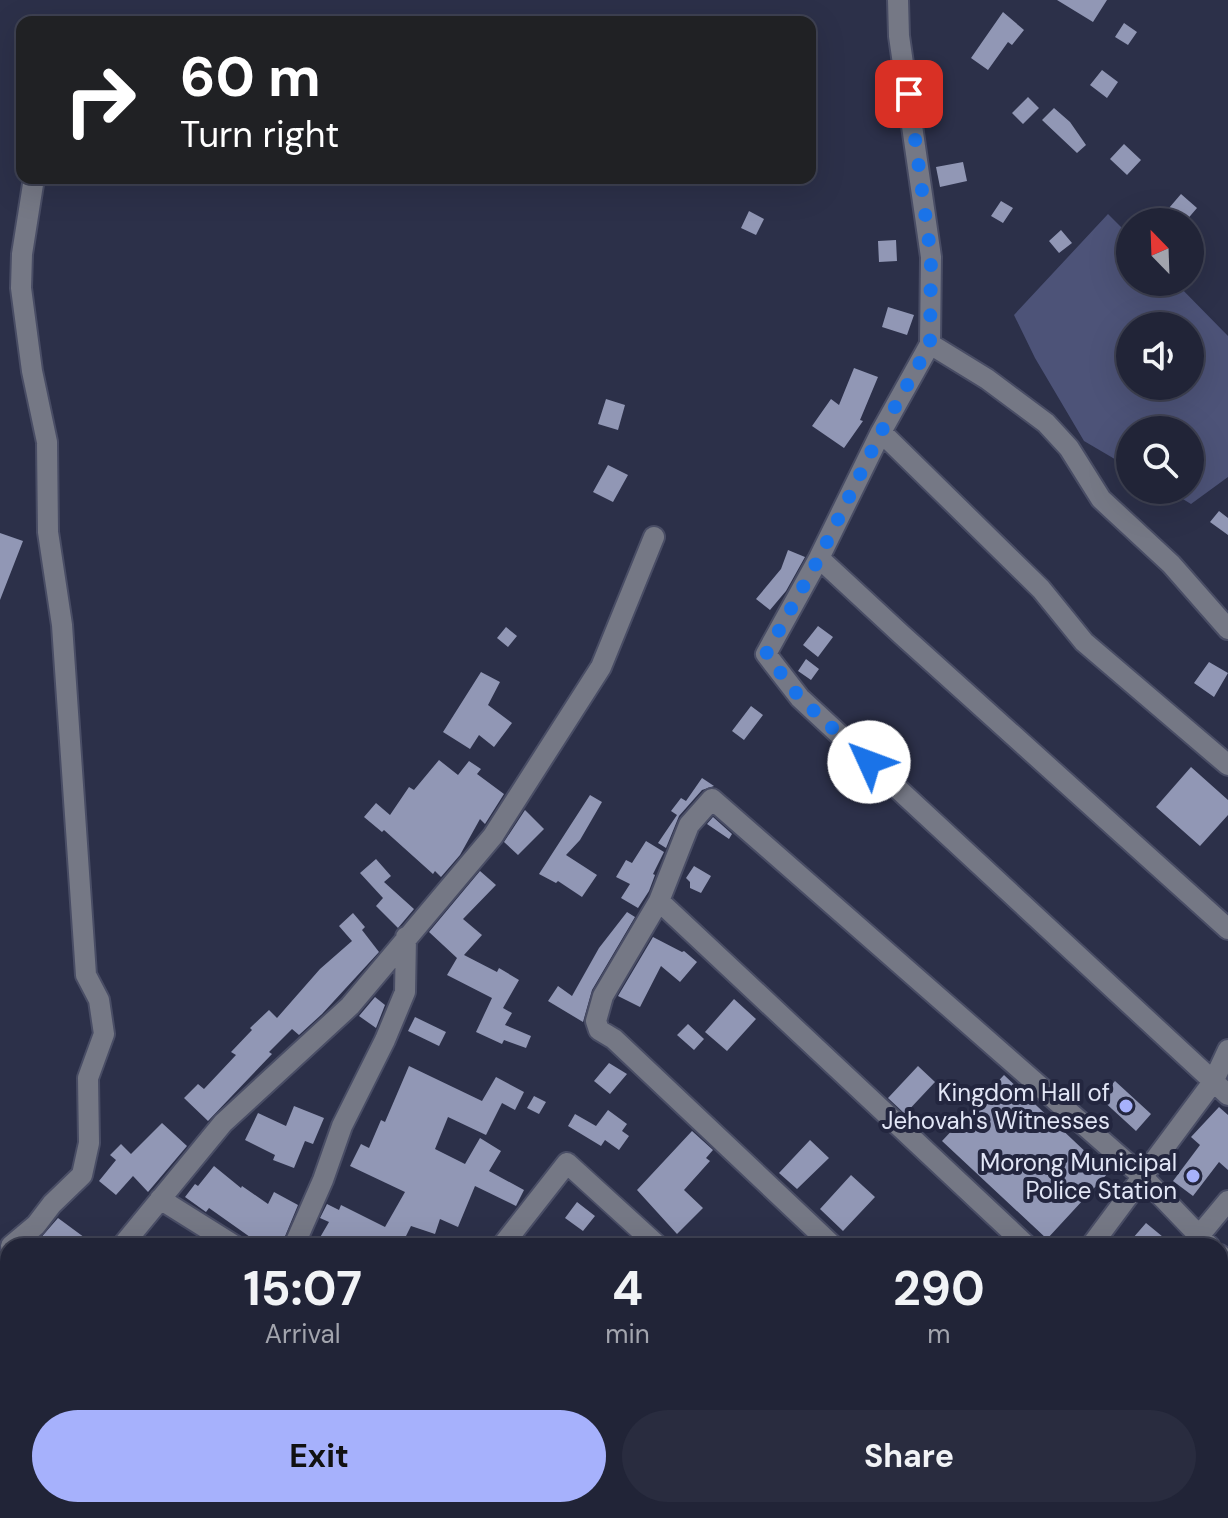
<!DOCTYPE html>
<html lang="en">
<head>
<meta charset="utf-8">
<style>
	:root { --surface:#212437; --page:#292c3f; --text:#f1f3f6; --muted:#a2a4ad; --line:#3e4152; --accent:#a6b1fc }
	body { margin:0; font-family:"DM Sans",sans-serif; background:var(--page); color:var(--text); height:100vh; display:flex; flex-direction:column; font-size:30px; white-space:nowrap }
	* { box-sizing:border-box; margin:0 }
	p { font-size:26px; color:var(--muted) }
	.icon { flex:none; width:44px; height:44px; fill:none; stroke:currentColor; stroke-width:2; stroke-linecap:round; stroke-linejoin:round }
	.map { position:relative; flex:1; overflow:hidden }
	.panel { position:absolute; left:0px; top:1238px; width:1228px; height:280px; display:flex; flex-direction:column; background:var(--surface); border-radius:24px 24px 0 0; box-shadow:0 8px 32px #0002,0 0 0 2px var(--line) }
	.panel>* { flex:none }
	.hud { position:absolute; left:16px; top:16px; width:800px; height:168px; border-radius:16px; box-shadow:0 8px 32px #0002,0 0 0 2px var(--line); background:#202124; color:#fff; overflow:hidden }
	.needle { width:52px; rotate:337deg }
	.controls { position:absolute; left:1116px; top:208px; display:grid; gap:16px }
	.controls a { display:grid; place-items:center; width:88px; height:88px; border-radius:50%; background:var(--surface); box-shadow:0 8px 32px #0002,0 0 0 2px var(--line); font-size:40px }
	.pin { position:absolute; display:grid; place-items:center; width:68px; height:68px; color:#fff; margin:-34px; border-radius:16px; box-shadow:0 4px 12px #0006 }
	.me { position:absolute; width:88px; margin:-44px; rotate:313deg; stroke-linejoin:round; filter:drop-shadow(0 0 6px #0008) }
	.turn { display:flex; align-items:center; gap:28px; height:168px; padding:0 32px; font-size:36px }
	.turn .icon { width:104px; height:104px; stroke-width:2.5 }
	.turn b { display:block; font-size:56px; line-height:68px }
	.eta { display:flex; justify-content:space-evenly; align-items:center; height:136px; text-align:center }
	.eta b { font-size:48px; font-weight:700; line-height:56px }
	.action { display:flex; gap:16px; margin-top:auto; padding:16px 32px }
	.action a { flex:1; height:92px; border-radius:48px; background:var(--accent); color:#111; font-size:32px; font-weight:700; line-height:92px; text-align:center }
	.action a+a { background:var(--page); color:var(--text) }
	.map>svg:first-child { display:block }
	.green { fill:#4d5378; fill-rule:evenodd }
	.building { fill:#9197b5 }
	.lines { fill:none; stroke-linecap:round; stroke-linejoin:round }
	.minor-casing { stroke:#494d65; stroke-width:24 }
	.minor { stroke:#757885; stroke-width:20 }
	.route { stroke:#1a73e8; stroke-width:14; stroke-dasharray:0 25.2 }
	.poi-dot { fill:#a6b1fc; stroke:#23263f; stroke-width:3 }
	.labels { text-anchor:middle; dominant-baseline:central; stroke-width:8; stroke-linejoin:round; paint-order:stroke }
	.poi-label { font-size:24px; fill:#e2e6f6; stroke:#23263f; text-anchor:end }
</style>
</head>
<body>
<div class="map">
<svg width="1228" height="1518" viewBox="0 0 1228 1518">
	<rect width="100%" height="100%" fill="#2c3049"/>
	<path class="green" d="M1108 214 1130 236V282H1175L1228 336V477L1191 504 1168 490H1190V430H1130V468L1084 441 1035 358 1014 315ZM1130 326H1190V386H1130Z"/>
	<path class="building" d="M1057 0H1107L1093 22Z
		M1003 12 1024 30 1012 45 1008 42 988 70 971 58Z
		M1124 23 1137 32 1128 45 1115 37Z
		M1102 70 1118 82 1107 98 1090 85Z
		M1028 97 1039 108 1023 124 1012 113Z
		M1054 108 1070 122 1086 145 1077 153 1042 120Z
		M1124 144 1141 160 1127 175 1110 159Z
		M963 162 967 181 940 187 936 167Z
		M1181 194 1197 208 1185 222 1169 208Z
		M1001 201 1013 208 1003 223 991 216Z
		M749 211 764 219 756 235 741 228Z
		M1061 230 1072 243 1059 253 1049 241Z
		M896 240 897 261 879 262 878 241Z
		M888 307 914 315 907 335 882 327Z
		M854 368 878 377 860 420 863 421 844 448 812 426 831 399 839 405Z
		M606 399 625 405 618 430 598 424Z
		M608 465 628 475 613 502 593 492Z
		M1219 511 1228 518V535L1210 522Z
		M0 533 23 541 0 600Z
		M788 550 805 557 786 591 770 610 756 599 781 569Z
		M818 626 833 637 818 657 803 645Z
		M506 627 517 636 508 647 497 638Z
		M806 659 819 669 811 680 798 671Z
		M1209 662 1228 673 1214 697 1194 683Z
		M481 672 500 682 488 705 512 723 494 747 479 735 470 749 443 732Z
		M751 706 763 715 744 740 732 731Z
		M439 760 458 775 469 761 481 769 477 774 504 794 485 824 480 819 460 855 441 877 435 871 433 874 384 830 382 832 364 817 376 803 390 815 409 787 414 790Z
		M1191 767 1228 800V815L1200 846 1156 807Z
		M702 778 714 786 702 790 679 816 666 848 658 843 677 815 671 811 681 798 686 801Z
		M590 795 602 802 580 840 566 855 597 875 582 897 558 881 556 883 539 874Z
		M525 810 544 829 518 855 504 842Z
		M713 817 732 834 729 839 707 824Z
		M646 841 664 852 653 874 655 875 649 891 638 908 621 898 630 884 616 877 626 860 632 863Z
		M376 859 391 876 384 882 414 909 398 928 376 906 383 898 360 873Z
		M694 866 711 876 701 893 690 888V882L686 878Z
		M480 871 496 885 463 919 482 935 464 955 497 972 499 968 519 980 503 1008 512 1013 505 1025 531 1036 526 1048 504 1040 502 1044 476 1032 492 998 447 975 457 958 429 932Z
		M627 912 635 917 592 990 583 1022 548 1001 558 986 572 996 599 948Z
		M353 913 365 927 362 930 379 952 322 1014 299 1035 292 1029 269 1052 272 1054 208 1121 184 1098 198 1084 204 1089 236 1055 231 1052 252 1030 250 1028 269 1010 277 1018 320 969 352 941 339 926Z
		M653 937 682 952 684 951 697 962 680 982 661 966 640 1007 618 996Z
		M375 997 385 1005 376 1028 359 1016Z
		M734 999 756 1019 727 1051 705 1032Z
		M415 1017 446 1032 439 1046 408 1031Z
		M688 1024 704 1039 694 1050 677 1035Z
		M609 1063 627 1074 610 1094 594 1081Z
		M409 1066 482 1101 496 1077 524 1092 515 1110 502 1103 486 1135 448 1117 435 1149 465 1164 480 1138 501 1151 489 1171 524 1190 516 1206 475 1186 458 1227 440 1219 435 1234 411 1226 401 1246H315L329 1222 320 1218 327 1204 339 1210 341 1205 385 1227 405 1192 350 1166 361 1144 369 1148 381 1120 385 1122Z
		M918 1066 935 1082 905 1114 888 1098Z
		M1004 1075 1108 1173 1047 1239 942 1141Z
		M1115 1081 1151 1114 1136 1131 1100 1098Z
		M534 1096 546 1102 539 1114 527 1108Z
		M294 1106 324 1118 313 1144 305 1141 294 1168 273 1160 275 1155 245 1140 258 1113 286 1126Z
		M1219 1107 1228 1115V1170L1219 1162 1193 1196 1173 1181 1200 1145 1191 1137Z
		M608 1110 627 1124 622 1131 629 1136 619 1150 605 1140 601 1146 568 1126 575 1114 596 1126Z
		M162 1123 187 1146 148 1192 133 1176 116 1195 99 1181 116 1160 110 1155 121 1144 131 1154Z
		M692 1131 713 1150 706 1158 710 1161 684 1190 703 1208 677 1234 637 1190Z
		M810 1140 829 1158 797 1189 779 1173Z
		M214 1166 241 1188 242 1186 268 1204 274 1192 298 1205 281 1246H248L247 1241 250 1237 209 1208 206 1212 185 1197 195 1184 198 1186Z
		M851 1175 875 1197 843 1231 820 1209Z
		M577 1202 595 1216 583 1231 565 1218Z
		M58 1218 96 1246H45L38 1241Z
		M1146 1223 1174 1246H1126Z"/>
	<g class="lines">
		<defs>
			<path id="minor" d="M898 0 899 36 931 257 930 344 881 432 819 558 766 654 800 698 1228 1095
				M930 344 987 379 1046 423 1069 448 1101 499 1171 564 1228 629
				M881 432 1041 589 1084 642 1228 765
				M819 558 902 635 1228 929
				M659 901 1027 1246
				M160 1199 235 1246
				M1198 1237 1228 1201
				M11 1246 36 1225 52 1204 82 1175 89 1143 88 1078 104 1034 99 1000 86 975 62 625 48 532 47 442 32 371 21 288 22 254 34 178
				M122 1246 223 1123 350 1006 493 836 601 667 654 537
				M294 1246 323 1180 342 1126 385 1040 405 992 406 937
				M502 1246 567 1163 658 1246
				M833 1246 614 1039 599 1030 596 1021 603 996 659 901 689 825 712 799 1141 1175 1209 1246
				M1091 1246 1213 1082 1228 1050
				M1220 1255 1228 1262
				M0 1470 8 1453
				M0 1490 8 1497
				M24 1510 34 1518
				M400 1510 408 1518
				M576 1510 586 1518
				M762 1510 770 1518
				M945 1510 954 1518
				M113 1518 118 1510
				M256 1518 262 1510
				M873 1518 882 1510"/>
		</defs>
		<use href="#minor" class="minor-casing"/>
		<use href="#minor" class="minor"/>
	</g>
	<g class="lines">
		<path class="route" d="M869 762 800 698 766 654 819 558 881 432 930 344 931 257 909 94"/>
	</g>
	<g class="poi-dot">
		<circle cx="1126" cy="1106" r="8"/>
		<circle cx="1193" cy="1176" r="8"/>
	</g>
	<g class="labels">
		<g class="poi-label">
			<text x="1110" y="1092">Kingdom Hall of<tspan x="1110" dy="28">Jehovah's Witnesses</tspan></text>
			<text x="1177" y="1162">Morong Municipal<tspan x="1177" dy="28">Police Station</tspan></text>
		</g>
	</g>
</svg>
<div class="controls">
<a><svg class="needle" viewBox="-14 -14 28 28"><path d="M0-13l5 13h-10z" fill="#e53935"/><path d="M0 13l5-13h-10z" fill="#a2a4ad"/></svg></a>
<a><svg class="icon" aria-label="sound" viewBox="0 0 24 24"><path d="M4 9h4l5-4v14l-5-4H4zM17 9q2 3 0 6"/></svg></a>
<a><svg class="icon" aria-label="search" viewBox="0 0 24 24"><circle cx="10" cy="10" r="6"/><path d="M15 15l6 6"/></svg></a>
</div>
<div class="pin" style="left:909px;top:94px;background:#d93025"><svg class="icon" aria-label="arrive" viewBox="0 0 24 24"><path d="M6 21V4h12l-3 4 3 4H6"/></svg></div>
<svg class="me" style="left:869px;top:762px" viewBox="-20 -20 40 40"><circle r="19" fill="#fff"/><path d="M0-13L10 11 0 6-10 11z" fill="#1a73e8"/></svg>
<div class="hud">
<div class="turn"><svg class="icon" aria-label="right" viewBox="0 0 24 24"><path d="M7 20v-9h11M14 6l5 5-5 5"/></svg><div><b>60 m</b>Turn right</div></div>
</div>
<section class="panel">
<div class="eta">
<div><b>15:07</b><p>Arrival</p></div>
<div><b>4</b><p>min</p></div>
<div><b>290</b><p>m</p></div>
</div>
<div class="action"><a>Exit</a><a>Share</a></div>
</section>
</div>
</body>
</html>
